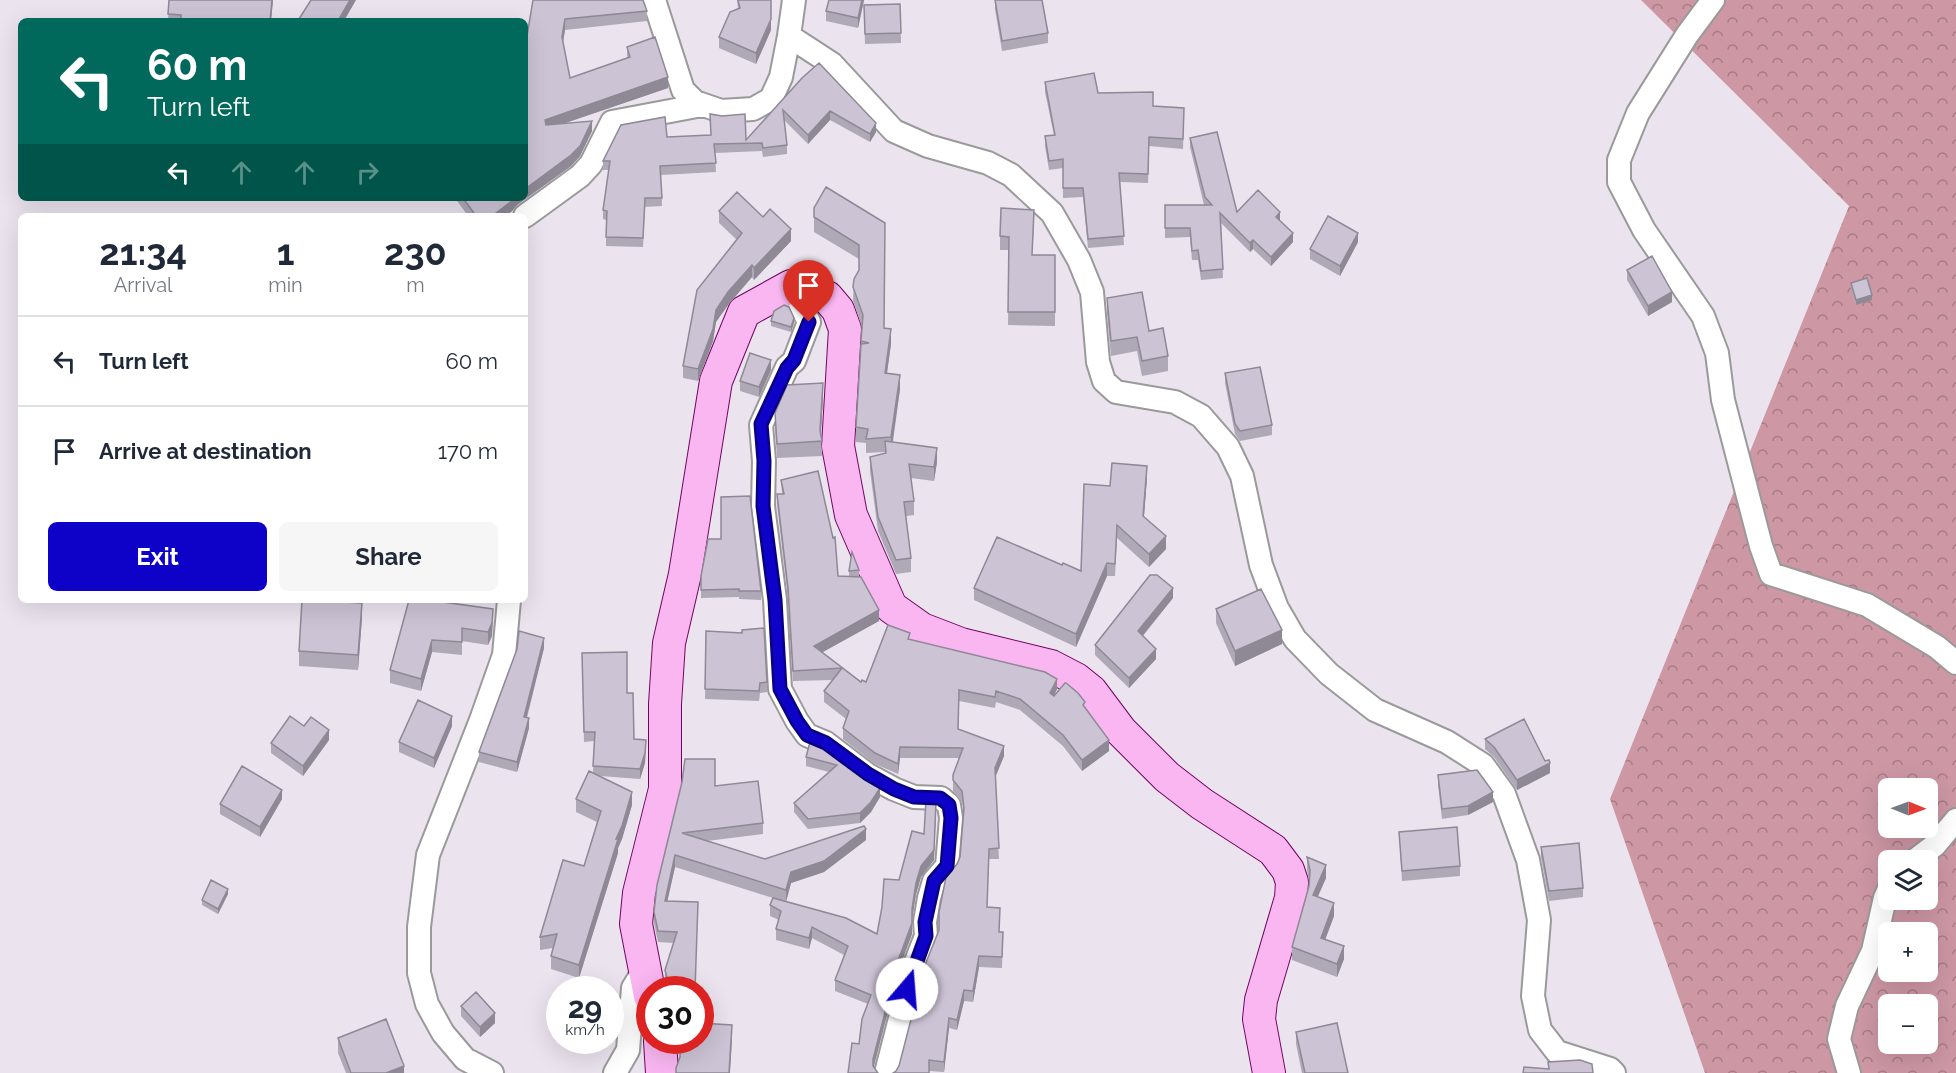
<!DOCTYPE html>
<html lang="en">
<head>
<meta charset="utf-8">
<style>
	:root { --surface:#fff; --page:#f6f6f7; --text:#1f2937; --muted:#747a83; --line:#e0e1e3; --accent:#0e02c8 }
	body { margin:0; font-family:Raleway,sans-serif; background:var(--page); color:var(--text); height:100vh; display:flex; flex-direction:column; font-size:22px; white-space:nowrap }
	* { box-sizing:border-box; margin:0 }
	p { font-size:20px; color:var(--muted) }
	.icon { flex:none; width:33px; height:33px; fill:none; stroke:currentColor; stroke-width:2; stroke-linecap:round; stroke-linejoin:round }
	.map { position:relative; flex:1; overflow:hidden }
	.side { position:absolute; left:18px; top:213px; width:510px; height:390px; display:flex; flex-direction:column; background:var(--surface); border-radius:9px; box-shadow:0 6px 24px #0002 }
	.side>* { flex:none }
	.banner { position:absolute; left:18px; top:18px; width:510px; height:183px; border-radius:9px; box-shadow:0 6px 24px #0002; background:#00695c; color:#fff; overflow:hidden }
	.needle { width:39px; rotate:91deg }
	.tools { position:absolute; left:1878px; top:778px; display:grid; gap:12px }
	.tools a { display:grid; place-items:center; width:60px; height:60px; border-radius:9px; background:var(--surface); box-shadow:0 6px 24px #0002; font-size:30px }
	.speed { position:absolute; left:546px; top:976px; display:flex; gap:12px; font-size:30px; font-weight:700; text-align:center }
	.speed>* { display:grid; place-content:center; width:78px; height:78px; border-radius:50%; background:var(--surface); box-shadow:0 6px 24px #0002; line-height:1 }
	.speed small { font-size:15px; font-weight:400 }
	.speed .limit { border:9px solid #d22; background:#fff; color:#111 }
	.pin { position:absolute; display:grid; place-items:center; width:51px; height:51px; color:#fff; margin:-62px -26px; border-radius:50% 50% 50% 0; rotate:-45deg; box-shadow:0 0 6px #0007 }
	.pin .icon { rotate:45deg }
	.me { position:absolute; width:66px; margin:-33px; rotate:18deg; stroke-linejoin:round; filter:drop-shadow(0 0 4px #0008) }
	.turn { display:flex; align-items:center; gap:21px; height:126px; padding:0 30px; font-size:27px }
	.turn .icon { width:78px; height:78px; stroke-width:2.5 }
	.turn b { display:block; font-size:42px; line-height:51px }
	.lanes { display:flex; align-items:center; height:57px; padding:0 30px; background:#0003; justify-content:center; gap:30px; direction:ltr }
	.lanes .off { opacity:.35 }
	.eta { display:flex; justify-content:space-evenly; align-items:center; height:102px; text-align:center }
	.eta b { font-size:36px; font-weight:700; line-height:42px }
	.cta { display:flex; gap:12px; margin-top:auto; padding:12px 30px }
	.cta a { flex:1; height:69px; border-radius:9px; background:var(--accent); color:#fff; font-size:24px; font-weight:700; line-height:69px; text-align:center }
	.cta a+a { background:var(--page); color:var(--text) }
	ul { padding:0; list-style:none }
	li { display:flex; align-items:center; gap:18px; height:90px; padding:0 30px; border-top:2px solid var(--line) }
	li div { flex:1 }
	li b { display:block; font-size:22px }
	li em { font-style:normal }
	.map>svg:first-child { display:block }
	.forest { fill:url(#forest-crowns); fill-rule:evenodd }
	.lines { fill:none; stroke-linecap:round; stroke-linejoin:round }
	.street-casing { stroke:#9a9a9a; stroke-width:26 }
	.secondary-casing { stroke:#720560; stroke-width:34 }
	.street { stroke:#fff; stroke-width:22 }
	.secondary { stroke:#f9b6f1; stroke-width:32 }
	.wall { fill:#afa8b7 }
	.shaded-wall { fill:#8f8895 }
	.building { fill:#ccc3d5; stroke:#8f8895; stroke-width:1.5 }
	.route-casing { stroke:#090182; stroke-width:15 }
	.route { stroke:#0e02c8; stroke-width:10 }
</style>
</head>
<body>
<div class="map">
<svg width="1956" height="1073" viewBox="0 0 1956 1073">
	<defs>
		<pattern id="forest-crowns" width="20" height="18" patternUnits="userSpaceOnUse" patternTransform="scale(1.5)"><rect width="20" height="18" fill="#cd97a4"/><path d="M2 6a3 3 0 1 1 6 0M12 15a3 3 0 1 1 6 0" fill="none" stroke="#a67b85"/></pattern>
	</defs>
	<rect width="100%" height="100%" fill="#ebe3ee"/>
	<path class="forest" d="M1641 0H1956V1073H1705L1610 799 1849 206ZM1888 789H1928V828H1888ZM1888 861H1928V900H1888ZM1888 933H1928V972H1888ZM1888 1005H1928V1044H1888Z"/>
	<g class="lines">
		<defs>
			<path id="street" d="M654 0 683 90 695 102 721 111 753 109 771 99 781 77 789 36 794 0
				M1713 0 1687 35 1638 113 1619 160V182L1644 230 1703 316 1717 353 1723 400 1761 546 1771 574 1867 605 1937 647 1956 663
				M789 36 832 64 894 131 928 146 988 163 1011 175 1052 213 1079 260 1092 292 1098 362 1104 381 1116 392 1175 402 1201 416 1228 447 1242 476 1261 565 1277 608 1295 639 1329 674 1375 710 1447 742 1483 765 1504 794 1528 860 1539 920 1533 996 1540 1030 1557 1052 1610 1069 1614 1073
				M525 216 580 176 591 164 612 122 702 105
				M791 286 809 322 794 361 787 367 761 425 764 461 763 506 775 600 780 689 797 721 807 735 826 743 868 775 894 789 914 797 941 798 949 805 951 818 947 866 934 881 929 898 925 922 926 936 912 972 886 1073
				M1914 861 1935 845 1956 820
				M492 1073 465 1059 443 1033 427 1004 419 973V927L428 855 481 720 504 655 509 600
				M615 1073 628 1050 633 988 644 970
				M1849 1073 1839 1039 1847 1006 1873 951 1885 898 1888 891"/>
			<path id="secondary" d="M650 996 636 924 639 893 665 789V704L669 643 685 574 716 381 744 312 791 286 827 297 838 310 845 329 838 446 851 515 891 607 922 629 961 644 1051 666 1076 679 1091 691 1121 731 1167 777 1202 804 1273 850 1288 870 1292 882 1291 898 1261 1000 1259 1019 1269 1073
				M660 1041 662 1073"/>
		</defs>
		<use href="#street" class="street-casing"/>
		<use href="#secondary" class="secondary-casing"/>
		<use href="#street" class="street"/>
		<use href="#secondary" class="secondary"/>
	</g>
	<path class="wall" d="M169 0H273L271 21H168Z
		M533 0 647 11V21L565 30 563 42 570 78 627 58V47L668 88 565 123 592 131 580 156 571 166 517 205 512 211 506 216H468L455 198H525L526 42Z
		M737 0H771V30L756 64 719 48V37L738 9Z
		M864 0 858 28 826 21V11Z
		M995 0 1048 33V43L1002 51 995 9Z
		M900 4 901 43 865 44 864 5Z
		M802 78 876 132 870 142 830 120 808 144 784 120 787 145V154L763 157 762 151 715 153 716 172 661 175 662 206 645 207 643 247 606 246V220L603 219V210L609 170H603V161L667 137 746 140Z
		M1045 82 1153 106 1184 117 1183 149 1149 146 1148 183 1120 182 1124 245 1088 248 1083 197 1063 198V168L1049 170 1045 146V136L1054 135 1045 92Z
		M1190 138 1237 212 1280 221 1293 242 1271 266 1253 249 1250 252 1221 223 1223 278 1201 280 1198 260H1192L1190 237 1165 238V205H1204L1190 147Z
		M814 208 885 223 884 328 891 344 887 373 900 389 893 442 937 462 934 481 911 478 914 501V515L906 516 911 558V572L896 574 878 531 870 471V457L885 453V452L866 453V443L856 442V427L862 327 853 301 854 279 859 270V259L814 232Z
		M719 211 763 217 791 241 754 280 752 277 728 305 716 322 713 341 698 381 683 378V366L737 240 719 223Z
		M1034 224 1032 255H1055V326L1008 325 1009 250H1000V236Z
		M1358 242 1340 276 1310 259V249Z
		M1627 270 1672 302 1648 316 1627 280Z
		M1851 283 1872 300 1856 305 1851 288Z
		M1107 298 1149 331 1168 356V371L1142 376 1137 351 1111 356 1107 313Z
		M771 321 794 323 791 332 771 326Z
		M771 370 759 397 740 391V381Z
		M1225 373 1272 425V435L1240 441 1235 434 1225 383Z
		M823 397 821 435 822 456 777 458 775 427V413Z
		M1147 478 1144 517 1166 549 1149 567 1117 538 1115 576H1107L1076 647 974 600V588L1062 565 1081 571 1110 486Z
		M781 480 838 576 849 577V571L859 570V577L879 621 822 652 861 682H866L910 640 1057 689 1054 696 1085 708 1109 751 1082 771 1063 746 1020 710 996 702 995 708 959 701 958 729 1004 756 995 777 999 859H989L987 907 1000 918 999 932H1003L1002 968 979 967 973 1002 964 1001 957 1030 949 1028 944 1072 929 1071H896L899 1066 957 864 960 857 964 815 962 802 953 791V775L959 758H900L898 774 875 764 843 739V728L846 719 824 702V691L833 680 793 681 788 599 777 504V494H782Z
		M701 576 761 591V600L739 599V597L701 598Z
		M1173 598 1143 636 1156 659 1129 688 1095 655V645Z
		M446 600V602L493 622 492 636 488 645 462 641V655L432 652 421 691 390 683V670Z
		M1216 609 1282 644 1235 666 1216 623Z
		M362 618 358 670 299 666V651Z
		M706 631 767 682V692L760 693 759 701 705 699Z
		M544 648 527 718 529 728 517 772 479 762V752Z
		M582 653 627 693 634 739 646 750 645 763 640 779 600 776 632 805 622 839 618 848V853L579 978 551 969V956L553 948 540 950V937L584 866 597 822 576 812V799L593 772 594 741 584 742Z
		M304 726 329 740 303 776 271 753V743Z
		M452 726 434 768 399 752V742Z
		M1485 739 1550 773 1517 790 1494 757 1485 749Z
		M810 742 860 776 880 797 871 812 860 823 808 829 794 812V803L829 772 806 766V757Z
		M1438 775 1493 802 1468 815 1442 819 1438 785Z
		M682 782 715 786 763 823V834L707 841 765 859 866 840 824 872 791 883 786 901 877 934 899 880 936 812 934 860 921 877 916 894 912 918V934L899 969 848 1073 859 1044 868 1004 835 991V980L844 955 812 938 809 949 776 940V929L779 920 770 916V905L773 898 675 867 667 901 695 990H667L665 981V970L674 943 658 942 654 923V912Z
		M282 799 260 837 220 814V804Z
		M1399 832 1460 866V876L1402 881Z
		M1541 847 1583 888V897L1549 901 1541 857Z
		M1307 857 1326 878 1317 897 1334 916 1325 939 1344 959 1337 977 1292 960V947L1309 886V880L1307 870Z
		M228 894 218 914 202 905V900Z
		M461 1006 495 1023 480 1037 461 1016Z
		M1296 1032 1348 1073H1302L1296 1044Z
		M338 1038 404 1073H346L338 1053Z"/>
	<path class="shaded-wall" d="M272 0H273L271 21H270Z
		M350 0H356L344 21 339 19Z
		M862 0H864L858 28V18Z
		M565 19V30L562 48V37Z
		M771 19V30L756 64V53Z
		M668 77V88L545 130V120Z
		M830 111V120L808 144V135Z
		M592 121V131L580 156 571 166 517 205 512 211 506 216H492L514 198H525V189Z
		M876 123V132L870 142V134Z
		M1280 212V222L1276 217Z
		M791 229V241L754 280V268Z
		M1293 233V242L1271 266V257Z
		M1358 233V242L1340 276V266Z
		M1253 240V249L1250 252V243Z
		M752 265V277L728 305 716 322 713 341 698 381V369L716 310 728 292Z
		M1672 292V302L1648 316V306Z
		M1872 295V300L1856 305V300Z
		M794 318V323L791 332V327Z
		M891 329V344L885 387V373Z
		M771 360V370L759 397V387Z
		M900 375V389L891 452V437Z
		M823 383V397L820 445V430Z
		M937 448V462L934 481V467Z
		M1147 466V478L1143 528V516Z
		M1166 536V549L1149 567V554Z
		M1107 563V576L1076 647V634Z
		M1173 588V598L1138 641V631Z
		M362 603V618L358 670V655Z
		M493 609 492 636 488 645V632Z
		M879 610V621L814 657V646Z
		M1282 630V644L1235 666V651Z
		M544 638V648L524 727V717Z
		M432 640V652L421 691V679Z
		M1156 649V659L1129 688V678Z
		M1057 679V689L1050 704V693Z
		M452 716V726L434 768V758Z
		M529 718V728L517 772V762Z
		M329 730V740L303 776V766Z
		M646 740 645 763 640 779V769Z
		M1109 740V751L1082 771V760Z
		M1004 746V756L995 778V768Z
		M900 747V758L898 774V764Z
		M1550 763V773L1517 790V780Z
		M880 788V797L871 812 860 823V813Z
		M282 790V799L260 837V827Z
		M632 792V805L622 839 618 848V853L579 978V965L616 839Z
		M1493 792V802L1468 815V806Z
		M936 801 934 860 921 877 916 894 912 920V909L916 883Z
		M866 829V840L824 872 791 883 786 902V890L791 872Z
		M675 855V867L665 912V901Z
		M1326 865V878L1313 908V895Z
		M228 889V894L218 914V909Z
		M1334 903V916L1321 951V938Z
		M912 923V934L899 969 873 1070V1059L899 958Z
		M812 927V938L809 949V938Z
		M1344 946V959L1337 977V964Z
		M979 956V967L973 1002V991Z
		M964 990V1001L957 1030V1020Z
		M495 1013V1023L480 1037V1027Z
		M949 1018V1028L944 1072V1062Z
		M732 1025V1040L730 1073H729Z
		M404 1066V1073H386Z"/>
	<path class="building" d="M169 0H272L270 21H181V15L168 14Z
		M311 0H350L339 19 399 21H276L299 19Z
		M533 0H643L647 11 565 19 562 37 570 78 630 57 627 47 655 37 668 77 545 120 546 125 592 121 580 146 571 155 525 189V42H526Z
		M738 0H771V19L756 53 719 37 730 12 740 8Z
		M829 0H862L858 18 826 11Z
		M995 0H1042L1048 33 1002 41Z
		M900 4 901 33 865 34 864 5Z
		M819 63 876 123 870 134 830 111 808 135 783 110 787 145 763 148 762 143 714 144 716 163 660 166 662 198H645L643 238 606 237 607 211 603 210 610 161H603L621 125 665 117 667 137 711 135 710 114 722 116 745 114 746 140 802 78Z
		M1094 73 1098 93 1153 92V106L1184 108 1183 139 1149 137 1148 174 1119 173 1124 236 1088 239 1083 188H1063V159L1049 161 1045 136 1055 135 1045 82Z
		M1217 132 1237 212 1258 190 1280 212 1276 217 1293 233 1271 257 1253 240 1250 243 1220 213 1223 269 1201 271 1198 250 1192 251 1190 228H1165V205H1212L1205 197 1190 138Z
		M826 187 885 223 884 328 891 329 885 373 900 375 891 437 866 439 868 429 856 427 861 344 869 343 861 341 863 315 853 287 854 279 859 270V245L814 217V208Z
		M737 192 763 217 770 209 791 229 754 268 752 265 728 292 716 310 713 329 698 369 683 366 697 290 742 233 719 211Z
		M463 198H514L512 201 492 216H476Z
		M1001 208 1034 210 1032 255H1055V312H1008L1009 237 1000 236Z
		M1328 216 1358 233 1340 266 1310 249Z
		M1652 256 1672 292 1648 306 1627 270Z
		M1867 278 1872 295 1856 300 1851 283Z
		M1142 292 1149 331 1163 328 1168 356 1142 361 1137 337 1111 341 1107 298Z
		M784 305 789 307 794 318 791 327 771 321 774 311Z
		M750 353 771 360 759 387 740 381Z
		M1260 367 1272 425 1240 431 1235 424 1225 373Z
		M823 383 820 430 822 441 777 444 775 413 787 385Z
		M885 441 937 448 934 467 909 464 914 501 904 502 911 558 896 560 878 517 870 457 886 453Z
		M1112 463 1147 466 1143 516 1166 536 1149 554 1117 525 1115 564 1107 563 1076 634 974 588 997 537 1062 565 1063 563 1081 571 1084 484 1110 486Z
		M818 471 833 538 835 537 838 576 861 577 879 610 814 646 861 682 862 680 866 682 888 625 910 633 908 639 1045 672 1057 679 1050 693 1054 696 1065 683H1066L1078 693 1085 702 1083 705 1109 740 1082 760 1063 735 1020 699 996 691 995 697 959 690 958 729 1004 746 995 768 999 848 989 849 987 907 1000 908 999 932H1003L1002 957 979 956 973 991 964 990 957 1020 949 1018 944 1062 929 1060V1073H893L896 1071 899 1066 925 965 939 930V912L946 877 957 864 960 857 964 808 962 791 953 780V775L963 748 900 747 898 764 875 753 843 728 849 711 824 691 842 668 793 671 788 588 777 494H784L781 480Z
		M750 496 761 591H739V589L701 590V576L708 539H721V497Z
		M852 552 859 570 849 571Z
		M1150 575H1157L1173 588 1138 631 1156 649 1129 678 1095 645Z
		M1261 589 1282 630 1235 651 1216 609Z
		M302 600 362 603 358 655 299 651Z
		M409 600H443V602L493 609 492 623 488 632 462 628V642L432 640 421 679 390 670Z
		M764 628 767 682 760 683 759 691 705 689 706 631 742 633V630Z
		M519 631 544 638 524 717 529 718 517 762 479 752 517 649Z
		M627 652V693H633L634 739 646 740 645 753 640 769 593 766 595 732H584L582 653Z
		M418 700 452 716 434 758 399 742Z
		M290 716 304 726 311 717 329 730 303 766 271 743Z
		M1524 719 1545 761 1549 760 1550 763 1517 780 1494 747 1485 739Z
		M810 742 819 745 860 776 880 788 871 802 860 813 808 819 794 803 837 765 806 757Z
		M685 759H715V786L758 781 763 823 682 833 765 859 864 826 866 829 824 861 791 872 786 890 675 855 665 901 698 902 695 990 668 982 665 970 677 932 658 931 654 912 657 885 682 782Z
		M242 766 282 790 260 827 220 804Z
		M1477 770 1493 792 1468 806 1442 809 1438 775Z
		M589 771 632 792 622 826 616 839H618L579 965 551 956 557 934 540 937 563 860 584 866 601 811 576 799Z
		M926 800 936 801 934 850 921 866 916 883 912 909V923L899 958 873 1059V1066L878 1073H848L852 1043 859 1044 862 1019 871 995 835 980 848 946 812 927 809 938 776 929 781 911 770 905 773 898 846 918 877 934 882 907 884 879 899 880 912 831 924 834Z
		M1457 827 1460 866 1402 871 1399 832Z
		M1579 843 1583 888 1549 891 1541 847Z
		M1307 857 1326 865 1313 895 1334 903 1321 938 1344 946 1337 964 1292 947 1309 886 1310 870Z
		M211 880 228 889 218 909 202 900Z
		M476 992 495 1013 480 1027 461 1006Z
		M386 1019 404 1066 386 1073H351L338 1038Z
		M700 1023 732 1025 729 1073H676V1068L680 1057V1041H700Z
		M1337 1023 1348 1073H1305L1296 1032Z
		M1580 1060 1592 1064 1593 1073H1523L1524 1067 1549 1069 1548 1062Z"/>
	<g class="lines">
		<defs>
			<path id="route" d="M809 322 794 360 787 368 761 424 764 461 763 506 775 600 780 689 797 721 807 735 826 743 868 774 894 789 914 797 940 798 949 805 951 818 947 866 934 881 925 922 926 936 907 989"/>
		</defs>
		<use href="#route" class="route-casing"/>
		<use href="#route" class="route"/>
	</g>
</svg>
<div class="tools">
<a><svg class="needle" viewBox="-14 -14 28 28"><path d="M0-13l5 13h-10z" fill="#e53935"/><path d="M0 13l5-13h-10z" fill="#747a83"/></svg></a>
<a><svg class="icon" aria-label="layers" viewBox="0 0 24 24"><path d="M12 4l9 5-9 5-9-5zM3 14l9 5 9-5"/></svg></a>
<a>+</a>
<a>−</a>
</div>
<div class="speed"><div>29<small>km/h</small></div><div class="limit">30</div></div>
<div class="pin" style="left:809px;top:322px;background:#d93025"><svg class="icon" aria-label="arrive" viewBox="0 0 24 24"><path d="M6 21V4h12l-3 4 3 4H6"/></svg></div>
<svg class="me" style="left:907px;top:989px" viewBox="-20 -20 40 40"><circle r="19" fill="#fff"/><path d="M0-13L10 11 0 6-10 11z" fill="#0e02c8"/></svg>
<div class="banner">
<div class="turn"><svg class="icon" aria-label="left" viewBox="0 0 24 24"><path d="M17 20v-9H6M10 6l-5 5 5 5"/></svg><div><b>60 m</b>Turn left</div></div>
<div class="lanes"><svg class="icon" aria-label="left" viewBox="0 0 24 24"><path d="M17 20v-9H6M10 6l-5 5 5 5"/></svg><svg class="icon off" aria-label="ahead" viewBox="0 0 24 24"><path d="M12 20V5M6 11l6-6 6 6"/></svg><svg class="icon off" aria-label="ahead" viewBox="0 0 24 24"><path d="M12 20V5M6 11l6-6 6 6"/></svg><svg class="icon off" aria-label="right" viewBox="0 0 24 24"><path d="M7 20v-9h11M14 6l5 5-5 5"/></svg></div>
</div>
<section class="side">
<div class="eta">
<div><b>21:34</b><p>Arrival</p></div>
<div><b>1</b><p>min</p></div>
<div><b>230</b><p>m</p></div>
</div>
<ul>
<li><svg class="icon" aria-label="left" viewBox="0 0 24 24"><path d="M17 20v-9H6M10 6l-5 5 5 5"/></svg><div><b>Turn left</b></div><em>60 m</em></li>
<li><svg class="icon" aria-label="arrive" viewBox="0 0 24 24"><path d="M6 21V4h12l-3 4 3 4H6"/></svg><div><b>Arrive at destination</b></div><em>170 m</em></li>
</ul>
<div class="cta"><a>Exit</a><a>Share</a></div>
</section>
</div>
</body>
</html>
